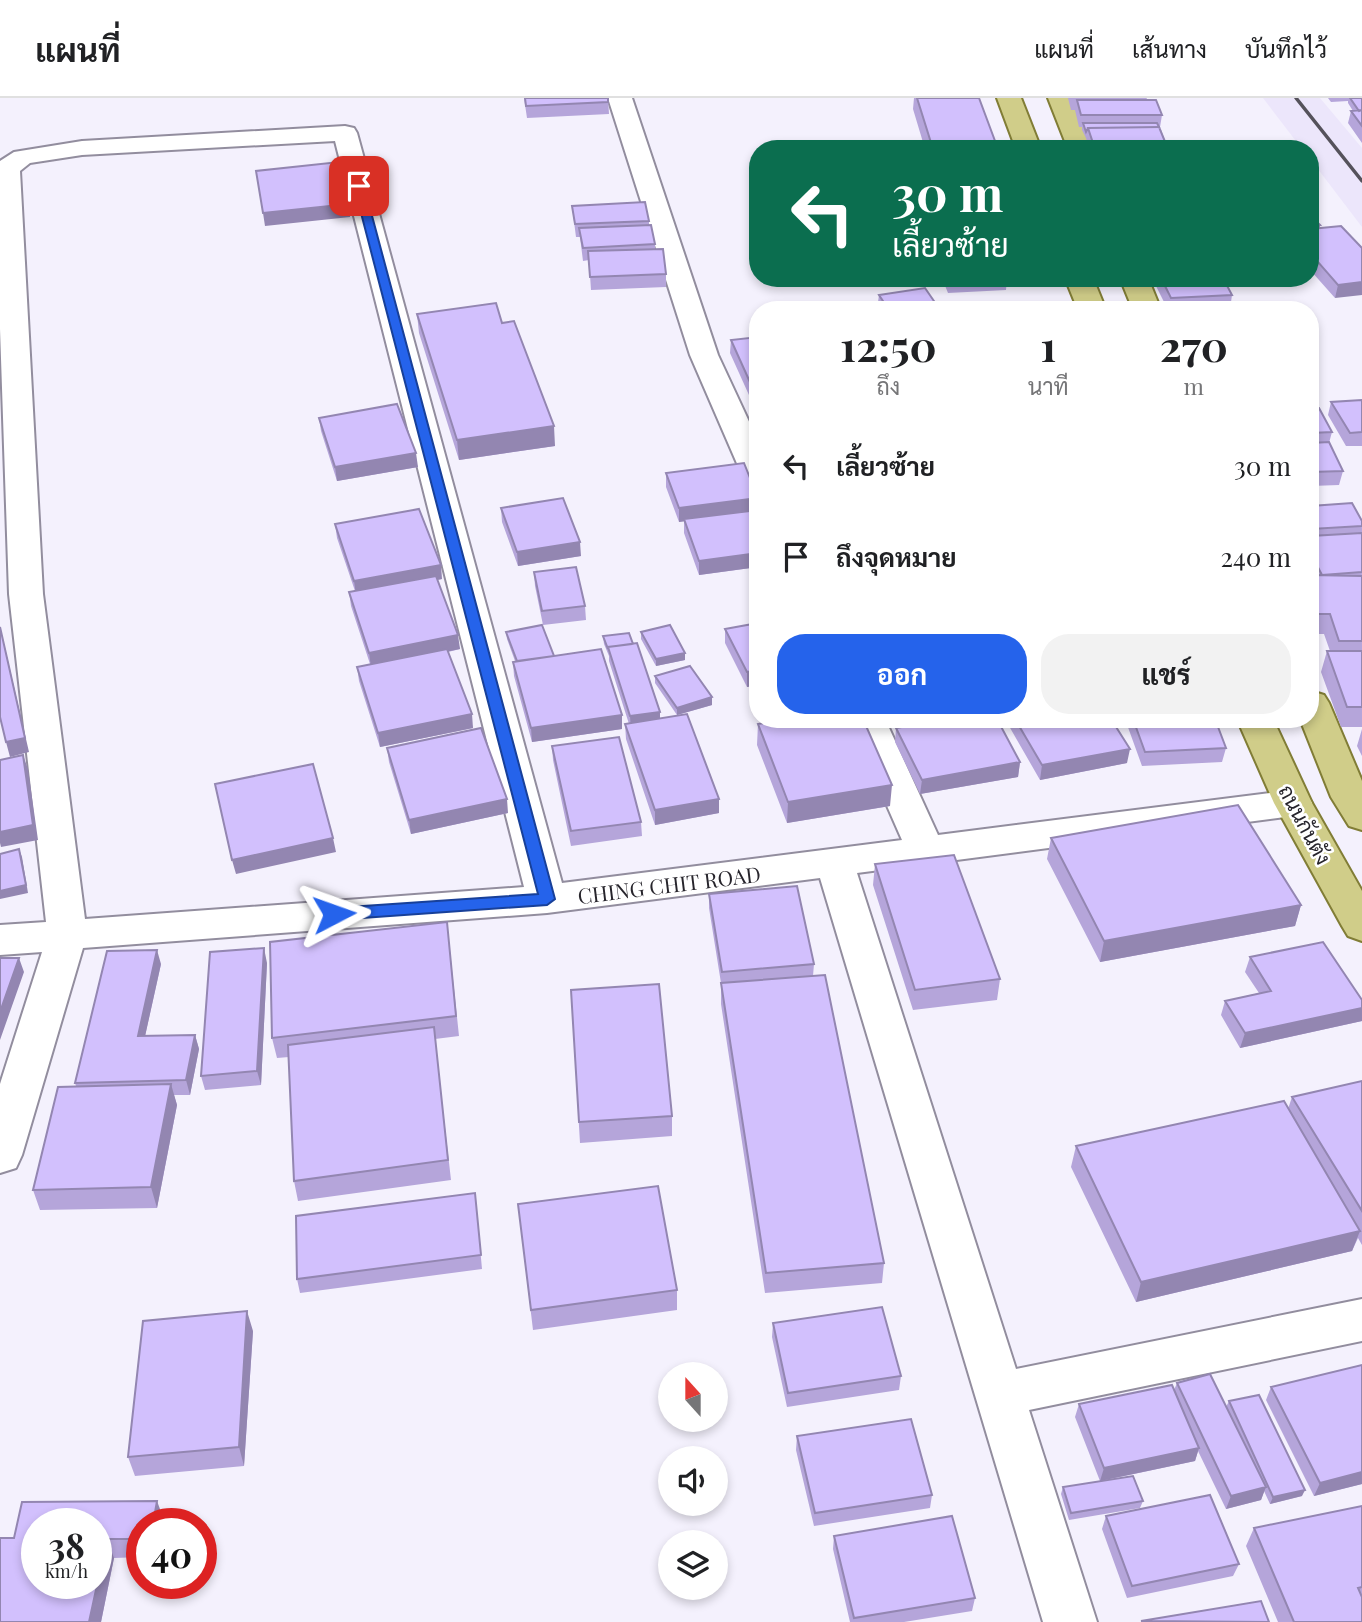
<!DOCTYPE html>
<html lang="th">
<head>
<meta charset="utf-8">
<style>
	:root { --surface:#fff; --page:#f2f2f2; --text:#202124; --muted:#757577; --line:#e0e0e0; --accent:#2563eb }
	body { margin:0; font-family:"Playfair Display",Sarabun,serif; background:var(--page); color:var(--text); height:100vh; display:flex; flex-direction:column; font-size:26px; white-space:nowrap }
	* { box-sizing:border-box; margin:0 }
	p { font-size:23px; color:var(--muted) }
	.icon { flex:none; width:38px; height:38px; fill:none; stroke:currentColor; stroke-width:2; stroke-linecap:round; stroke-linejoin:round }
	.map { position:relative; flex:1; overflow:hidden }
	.panel { position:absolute; left:749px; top:203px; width:570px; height:427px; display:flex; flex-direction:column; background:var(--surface); border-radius:28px; box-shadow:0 4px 10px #0003 }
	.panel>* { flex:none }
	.guide { position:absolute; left:749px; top:42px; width:570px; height:147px; border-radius:28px; box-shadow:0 4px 10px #0003; background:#0b6e4f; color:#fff; overflow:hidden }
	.needle { width:46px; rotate:339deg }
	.buttons { position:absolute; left:658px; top:1264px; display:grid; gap:14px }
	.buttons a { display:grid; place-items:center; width:70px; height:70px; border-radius:50%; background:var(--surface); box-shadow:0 4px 10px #0003; font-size:35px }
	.speed { position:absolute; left:21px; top:1410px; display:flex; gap:14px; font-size:35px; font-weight:700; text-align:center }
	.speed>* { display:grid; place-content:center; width:91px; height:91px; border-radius:50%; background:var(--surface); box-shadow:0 4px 10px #0003; line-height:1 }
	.speed small { font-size:18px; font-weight:400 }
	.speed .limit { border:10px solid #d22; background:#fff; color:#111 }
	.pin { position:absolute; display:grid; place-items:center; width:60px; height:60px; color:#fff; margin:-30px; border-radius:14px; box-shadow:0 4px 10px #0006 }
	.me { position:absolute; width:77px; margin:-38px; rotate:86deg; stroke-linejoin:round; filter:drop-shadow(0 0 5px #0008) }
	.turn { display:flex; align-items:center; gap:24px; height:147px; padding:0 28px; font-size:32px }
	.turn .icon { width:91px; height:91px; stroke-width:2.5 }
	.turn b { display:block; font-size:49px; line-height:60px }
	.eta { display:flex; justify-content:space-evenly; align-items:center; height:119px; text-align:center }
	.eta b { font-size:42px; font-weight:700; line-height:49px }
	.primary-button { display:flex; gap:14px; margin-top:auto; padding:14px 28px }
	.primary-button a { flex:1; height:80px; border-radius:28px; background:var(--accent); color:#fff; font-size:28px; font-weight:700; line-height:80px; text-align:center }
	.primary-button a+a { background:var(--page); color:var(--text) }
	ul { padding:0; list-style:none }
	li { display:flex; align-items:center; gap:21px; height:91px; padding:0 28px }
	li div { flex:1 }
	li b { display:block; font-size:26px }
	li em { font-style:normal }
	header { display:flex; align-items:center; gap:42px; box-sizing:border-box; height:98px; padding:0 35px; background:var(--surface); border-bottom:2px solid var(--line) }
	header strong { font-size:33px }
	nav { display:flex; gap:38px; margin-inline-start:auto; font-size:24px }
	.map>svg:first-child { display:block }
	.built { fill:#ece6fb }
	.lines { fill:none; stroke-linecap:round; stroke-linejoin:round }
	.minor-casing { stroke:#928d9e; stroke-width:4 }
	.major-casing { stroke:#817d36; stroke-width:4 }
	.minor { fill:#fff; fill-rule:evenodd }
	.major { fill:#d0cd89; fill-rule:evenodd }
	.rail { stroke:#55525b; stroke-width:3.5 }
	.wall { fill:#b5a5da }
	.shaded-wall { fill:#9386b1 }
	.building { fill:#d2c0fd; stroke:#9386b1; stroke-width:2; fill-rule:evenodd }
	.route { fill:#2563eb; stroke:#184099; stroke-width:2 }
	.labels { text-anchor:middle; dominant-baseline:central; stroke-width:5; stroke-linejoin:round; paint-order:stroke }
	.street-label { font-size:21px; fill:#27252c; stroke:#fff }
</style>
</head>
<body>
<header>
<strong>แผนที่</strong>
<nav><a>แผนที่</a><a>เส้นทาง</a><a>บันทึกไว้</a></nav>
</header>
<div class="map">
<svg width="1362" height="1524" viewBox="0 0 1362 1524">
	<rect width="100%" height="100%" fill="#f4f1fd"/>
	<path class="built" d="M1263 0H1320L1362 50V129L1311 62V51H1302Z"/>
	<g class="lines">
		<defs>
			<path id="minor" d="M608 0H632L718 257 758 343V386L747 384 742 377 690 257Z
				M345 28 354 30 357 35 562 785 902 742 849 621H885L938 737 1293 692 1306 696 1312 705 1306 714 1293 718 857 775 1016 1271 1362 1201V1243L1029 1312 1097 1524H1043L820 780 547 815 83 850 22 1057 16 1070 0 1075V986L42 854 0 857V827L46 824 9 496 0 231V63L14 54 82 43ZM335 43 524 789 85 821 43 496 20 73 30 65 82 57Z"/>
			<path id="major" d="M997 0H1021L1041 51H1016Z
				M1048 0H1072L1093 51H1068Z
				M1065 180H1093L1106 212H1078Z
				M1120 180H1148L1161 212H1133Z
				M1311 593 1324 597 1329 605 1362 683V732L1349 728 1331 699 1300 621H1311Z
				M1237 621H1273L1312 705 1362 793V843L1348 838 1342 828 1274 705Z"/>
		</defs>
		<use href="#minor" class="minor-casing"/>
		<use href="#major" class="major-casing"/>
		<use href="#minor" class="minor"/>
		<use href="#major" class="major"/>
		<path class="rail" d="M1296 0 1362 83"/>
	</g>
	<path class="wall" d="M524 0H608L609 16 527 20Z
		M914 0H917L998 51H925L913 11Z
		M1068 0H1147L1146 2 1162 17 1160 29 1168 51H1089L1086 40 1082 32V29H1079L1075 12H1071Z
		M1328 0H1362V45L1348 25 1351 13H1353L1348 5V3L1331 4Z
		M572 108 649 123V127L655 146V151L666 176V189L591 192 589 162 583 163 580 139H576Z
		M1311 118 1320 127V130L1362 150 1335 200 1311 173Z
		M942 180H1007L1006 192 948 195Z
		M1152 180H1223L1232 197 1230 211 1168 212Z
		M879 197 936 206V212H884L878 204Z
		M417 216 502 225 555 348 459 362 419 235Z
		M758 239V317L730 255 731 242Z
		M1362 302V348H1346L1328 317 1331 304Z
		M1311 311 1332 334 1329 345 1343 373 1339 387 1311 388Z
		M319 320 418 369 337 383 321 333Z
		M666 375 758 398V469L699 477 684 435V423L679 424 666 389Z
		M1311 408 1362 423V629H1341L1321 574 1327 553H1330L1324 536H1311Z
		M501 410 581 458 518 468 502 424Z
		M335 426 442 481 437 482 460 551 448 554 473 630 380 649 359 583 357 569 370 566 351 508 349 494 355 493 337 440Z
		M534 474 585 508 586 522 543 527 535 488Z
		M758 525V587L747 589 725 545V531Z
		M506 534 554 558 622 631 532 644 514 578 513 564 515 563 507 541Z
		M641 534 685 562 656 568 641 541Z
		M603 538 660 614V621L719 701V715L655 727 626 641 625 626H629L609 563V558L604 546Z
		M655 578 712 599V607L677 617 655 585Z
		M1005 621H1111L1127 665 1040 682Z
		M1125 621H1215L1226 650 1222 664 1142 668Z
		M758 626 890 708 787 725 757 647Z
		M896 630 1020 664 1018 679 920 696 895 644Z
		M1362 631V658L1357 648Z
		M552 648 641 724 642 738 571 748 553 662Z
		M387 650 508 715 411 736 389 664Z
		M1051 740 1301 807 1295 828 1100 864 1047 761Z
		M875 766 1000 881 997 902 913 912 873 787Z
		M709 796 814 866 813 878 884 1165 882 1185 765 1195 721 906V885L709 810Z
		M447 824 459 938 435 941 451 1082 298 1103 294 1083 289 959 277 960 272 940Z
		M1250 859 1362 902V923L1240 950 1221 917 1225 903 1259 895 1245 874Z
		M267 865 261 987 205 992 201 978Z
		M161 866 145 938 195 937 199 951 190 997H174L177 1007 157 1110 40 1112 33 1092 76 988 75 985Z
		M571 892 672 1018V1038L580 1045Z
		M1362 983V1147L1358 1140 1352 1153 1136 1204 1071 1069 1076 1048 1288 1011 1292 999Z
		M475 1095 482 1171 300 1195 297 1181Z
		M518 1106 677 1192V1212L533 1232Z
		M773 1225 901 1278 899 1292 787 1309 772 1239Z
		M253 1233 244 1368 135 1378 128 1359Z
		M1362 1267V1386L1314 1398 1266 1302 1271 1289Z
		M1177 1285 1226 1309 1229 1303 1302 1398 1270 1406 1264 1393 1261 1402 1226 1411 1198 1353 1195 1363 1101 1383 1143 1403 1140 1410 1069 1422 1061 1396 1063 1389 1100 1383 1075 1319 1079 1306 1174 1292Z
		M797 1338 932 1397 930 1410 814 1428 796 1352Z
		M1362 1408V1524H1278L1246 1448 1254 1430Z
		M1106 1418 1239 1466 1233 1478 1127 1500 1102 1431Z
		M164 1422 163 1426H142V1459L114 1460 101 1524H0L14 1440Z
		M834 1438 975 1500 972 1513 904 1524H850L833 1451Z"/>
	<path class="shaded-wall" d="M349 106 350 119 265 128 263 115Z
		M1320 127 1319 133 1311 135V128Z
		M1362 184V197L1335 200 1338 187Z
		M936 206V212H900Z
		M554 328 555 348 459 362 457 342Z
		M416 355 418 369 337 383 335 369Z
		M758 400V414L679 424V410Z
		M580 444 581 458 518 468 517 454Z
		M758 455V469L699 477V463Z
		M441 467 442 481 356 497 354 483Z
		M0 528 29 654 10 659 6 644Z
		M458 537 460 551 371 569 369 555Z
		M685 555V562L656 568V561Z
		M758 572V587L747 589V574Z
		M712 599V607L677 617V610Z
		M660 614V628L631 632 630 618Z
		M472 616 473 630 380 649 378 635Z
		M622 617V631L532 644 531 630Z
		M1130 651 1127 665 1040 682 1042 667Z
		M23 657 28 671 38 742 1 749 0 745V734Z
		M1020 664 1018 679 920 696 922 682Z
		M892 687 890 708 787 725 788 704Z
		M507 701 508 715 411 736 409 722Z
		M719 701V715L655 727V712Z
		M333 740 336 754 236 776 232 762Z
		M19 751 22 759 28 795 0 801V793Z
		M1301 807 1295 828 1100 864 1104 843Z
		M264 850 267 865 261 987 257 973Z
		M157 852 161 866 142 952 138 938Z
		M19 860 24 874 0 942V914Z
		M1362 910V923L1240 950 1245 935Z
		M195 937 199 951 190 997 186 982Z
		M171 986 177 1007 157 1110 151 1089Z
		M1360 1133 1352 1153 1136 1204 1141 1184Z
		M247 1213 253 1233 244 1368 239 1349Z
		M1199 1350 1195 1363 1100 1383 1104 1370Z
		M1362 1374V1386L1314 1398 1320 1385Z
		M1266 1389 1261 1402 1226 1411 1231 1398Z
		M1305 1392 1302 1398 1270 1406 1273 1399Z
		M157 1403 164 1422 163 1426H153Z
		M107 1441 114 1460 101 1524H89Z"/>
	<path class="building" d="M525 0H608V4L526 8Z
		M917 0H979L998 51H933Z
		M1350 0H1362V12L1359 13Z
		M1077 2H1156L1162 17H1081Z
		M1362 12V28L1351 13Z
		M1083 25H1157L1159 29 1088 30 1086 34Z
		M1159 29 1168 51H1095L1088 30Z
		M339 64 349 106 263 115 256 73Z
		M645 104 649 123 575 126 572 108Z
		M1311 118 1320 127 1311 128Z
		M651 127 655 146 583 150 579 130Z
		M1341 128 1362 150V184L1338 187 1311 156V131Z
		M663 151 666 176 590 179 588 153Z
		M949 180H980L950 182Z
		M1161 180H1223L1232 197 1171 200Z
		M925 190 936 206 900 212H889L879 197Z
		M496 205 502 225 514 223 554 328 457 342 417 216Z
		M934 209 936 212H914Z
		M1063 211 1064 212H1002Z
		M758 239V302L731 242Z
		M1362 302V334L1350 335 1331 304Z
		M397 306 416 355 335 369 319 320Z
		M1319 310 1332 334 1311 335V311Z
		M1329 344 1343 373 1311 374V345Z
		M744 365 758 400 679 410 666 375Z
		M563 400 580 444 517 454 501 410Z
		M1352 405 1362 423V428L1311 431V408Z
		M419 411 441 467 354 483 335 426Z
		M758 412V455L699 463 684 421Z
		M1362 435V474L1322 477 1311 456V438Z
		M576 469 585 508 542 513 534 474Z
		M1311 477 1362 478V543H1339L1330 516H1311Z
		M436 478 458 537 369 555 349 494Z
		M758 525V572L747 574 725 531Z
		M542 527 554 558 517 563 506 534Z
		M670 527 685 555 656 561 641 534Z
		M0 529 25 640 6 644 0 619Z
		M629 535 633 546 608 549V551L603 538Z
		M637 545 660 614 630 618 608 549Z
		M447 551 472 616 378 635 357 569Z
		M601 551 622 617 531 630 513 564Z
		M1327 553H1362V609H1347Z
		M690 568 712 599 677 610 655 578Z
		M687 616 719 701 655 712 625 626Z
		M789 621H863L892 687 788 704 758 626Z
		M948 621H997L1020 664 922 682 896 630Z
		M1015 621H1111L1130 651 1042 667Z
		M1133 621H1215L1226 650 1145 654Z
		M481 630 507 701 409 722 387 650Z
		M619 639 641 724 571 733 552 648Z
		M23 657 33 727 0 734V662Z
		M313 666 333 740 232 762 215 686Z
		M1238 707 1301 807 1104 843 1051 740Z
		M19 751 26 787 0 793V756Z
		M954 757 1000 881 915 892 875 766Z
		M797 788 814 866 722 874 709 796Z
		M447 824 456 918 272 940 270 844Z
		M1323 844 1362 902V910L1245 935 1225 903 1271 893 1250 859Z
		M264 850 257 973 201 978 210 854Z
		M157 852 138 938 195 937 186 982 75 985 107 853Z
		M0 860H19L0 914Z
		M825 877 884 1165 766 1175 721 885Z
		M659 886 672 1018 579 1024 571 892Z
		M434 929 448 1062 294 1083 288 947Z
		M1362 983V1113L1292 999Z
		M171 986 151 1089 33 1092 58 989Z
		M1284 1003 1360 1133 1141 1184 1076 1048Z
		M658 1088 677 1192 531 1212 518 1106Z
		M475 1095 481 1157 297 1181 296 1118Z
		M882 1209 901 1278 788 1295 773 1225Z
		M247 1213 239 1349 128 1359 143 1223Z
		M1362 1267V1374L1320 1385 1271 1289Z
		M1210 1276 1266 1389 1231 1398 1177 1285Z
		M1172 1287 1199 1350 1104 1370 1079 1306Z
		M1259 1297 1305 1392 1273 1399 1229 1303Z
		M911 1321 932 1397 815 1415 797 1338Z
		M1133 1378 1143 1403 1071 1415 1063 1389Z
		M1210 1397 1239 1466 1132 1488 1106 1418Z
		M157 1403 153 1426H142V1441H107L89 1524H0V1440H14L22 1404ZM37 1426H96V1486H37Z
		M1362 1408V1489L1358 1490 1362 1499V1524H1294L1254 1430Z
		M952 1418 975 1500 854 1520 834 1438Z
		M1261 1503 1269 1524 1141 1523Z"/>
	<path class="route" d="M359 85 364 88 555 801 547 807 334 822 326 816 334 810 538 796 354 88Z"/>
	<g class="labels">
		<g class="street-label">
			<text transform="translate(1306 726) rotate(62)">ถนนกันตัง</text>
			<text transform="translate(669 786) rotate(-7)">CHING CHIT ROAD</text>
		</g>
	</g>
</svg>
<div class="buttons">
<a><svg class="needle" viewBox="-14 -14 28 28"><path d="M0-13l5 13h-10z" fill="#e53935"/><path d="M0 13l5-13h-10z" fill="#757577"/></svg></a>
<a><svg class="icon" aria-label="sound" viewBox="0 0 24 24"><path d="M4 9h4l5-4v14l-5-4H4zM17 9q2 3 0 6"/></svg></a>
<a><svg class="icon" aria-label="layers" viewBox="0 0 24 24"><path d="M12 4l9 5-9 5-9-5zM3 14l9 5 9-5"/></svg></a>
</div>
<div class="speed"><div>38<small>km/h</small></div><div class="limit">40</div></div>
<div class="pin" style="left:359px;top:88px;background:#d93025"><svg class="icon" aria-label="arrive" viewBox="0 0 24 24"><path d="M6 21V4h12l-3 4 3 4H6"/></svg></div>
<svg class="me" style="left:334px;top:816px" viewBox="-20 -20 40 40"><path d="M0-17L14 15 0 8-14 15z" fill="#2563eb" stroke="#fff" stroke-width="4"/></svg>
<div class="guide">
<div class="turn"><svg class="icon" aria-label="left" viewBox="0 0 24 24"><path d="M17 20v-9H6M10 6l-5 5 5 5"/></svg><div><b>30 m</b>เลี้ยวซ้าย</div></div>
</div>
<section class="panel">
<div class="eta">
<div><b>12:50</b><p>ถึง</p></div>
<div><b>1</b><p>นาที</p></div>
<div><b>270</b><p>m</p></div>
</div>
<ul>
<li><svg class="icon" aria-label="left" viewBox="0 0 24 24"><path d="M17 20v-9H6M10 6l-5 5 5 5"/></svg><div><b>เลี้ยวซ้าย</b></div><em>30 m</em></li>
<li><svg class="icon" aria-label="arrive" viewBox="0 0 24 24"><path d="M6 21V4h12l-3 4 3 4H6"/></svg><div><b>ถึงจุดหมาย</b></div><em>240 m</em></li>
</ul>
<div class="primary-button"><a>ออก</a><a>แชร์</a></div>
</section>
</div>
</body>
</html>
